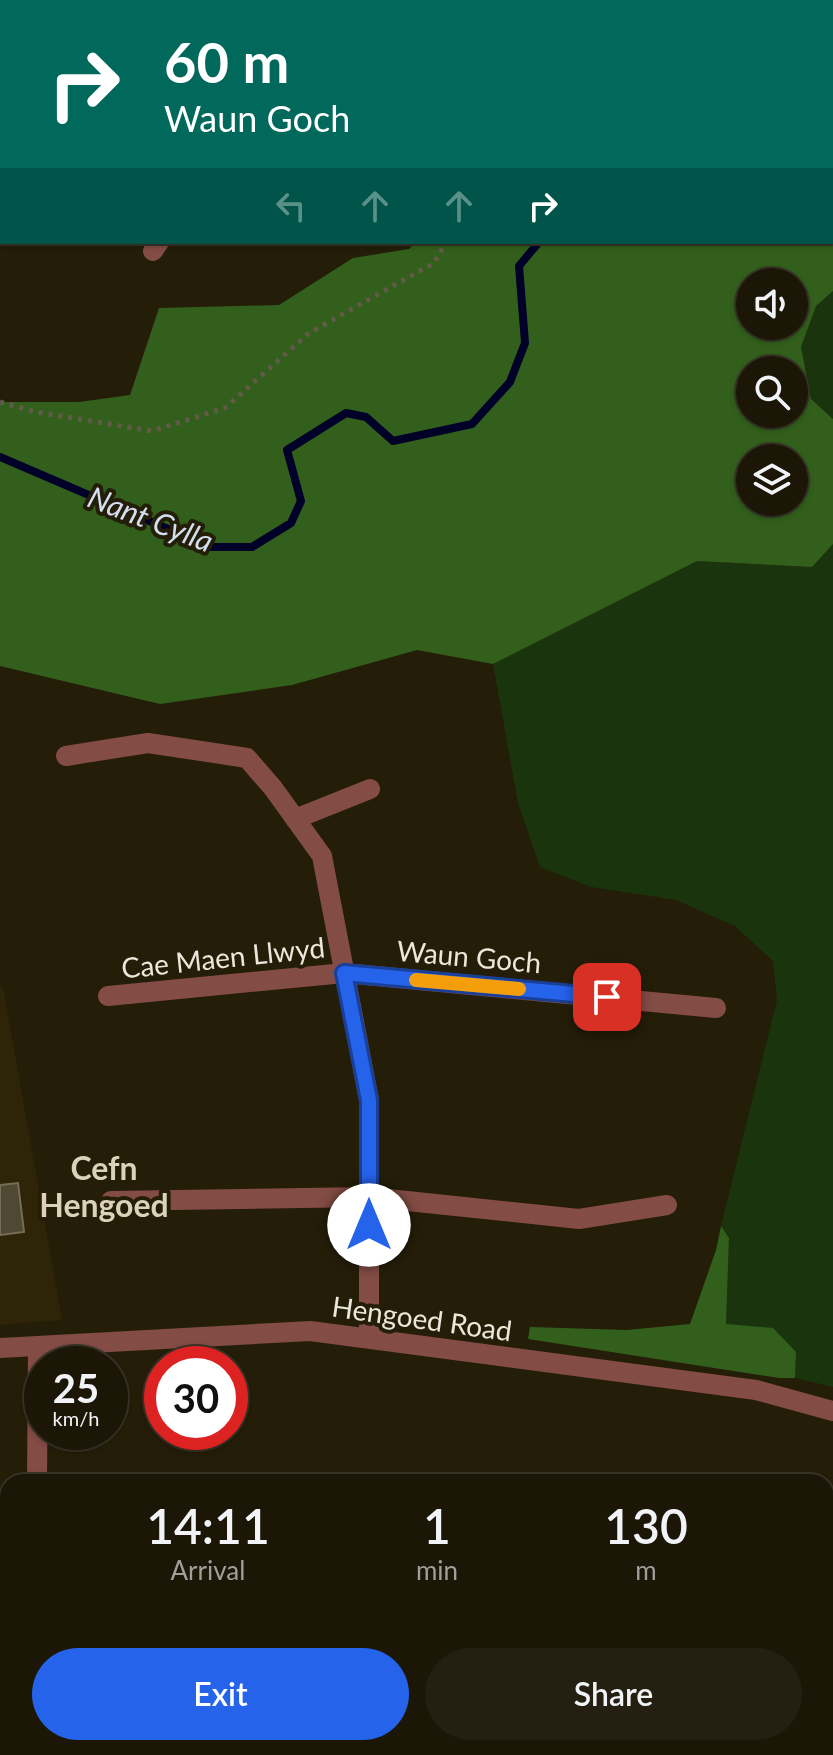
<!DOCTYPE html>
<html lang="en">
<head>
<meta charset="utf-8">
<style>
	:root { --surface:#1b1606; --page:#241f10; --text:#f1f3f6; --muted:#a09f9b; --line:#393528; --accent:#2563eb }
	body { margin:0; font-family:Lato,sans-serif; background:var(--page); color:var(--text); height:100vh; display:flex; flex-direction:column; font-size:30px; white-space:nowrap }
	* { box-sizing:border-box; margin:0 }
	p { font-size:26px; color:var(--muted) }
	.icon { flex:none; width:44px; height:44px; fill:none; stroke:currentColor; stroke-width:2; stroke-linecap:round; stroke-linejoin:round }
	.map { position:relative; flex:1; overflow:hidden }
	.drawer { position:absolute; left:0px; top:1474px; width:834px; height:282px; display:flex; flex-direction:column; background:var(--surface); border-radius:24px 24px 0 0; box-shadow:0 2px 6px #0004,0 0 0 2px var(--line) }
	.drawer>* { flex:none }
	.banner { position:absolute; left:0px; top:0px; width:834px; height:244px; box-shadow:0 2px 6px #0004,0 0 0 2px var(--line); background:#00695c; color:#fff; overflow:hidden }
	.fabs { position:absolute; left:736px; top:268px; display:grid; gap:16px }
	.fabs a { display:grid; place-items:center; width:72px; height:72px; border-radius:50%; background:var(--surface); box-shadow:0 2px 6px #0004,0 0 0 2px var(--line); font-size:40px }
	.speed { position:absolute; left:24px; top:1346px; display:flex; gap:16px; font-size:40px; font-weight:700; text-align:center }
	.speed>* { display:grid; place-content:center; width:104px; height:104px; border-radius:50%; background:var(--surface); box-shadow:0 2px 6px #0004,0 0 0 2px var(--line); line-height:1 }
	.speed small { font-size:20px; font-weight:400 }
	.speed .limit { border:12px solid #d22; background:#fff; color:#111 }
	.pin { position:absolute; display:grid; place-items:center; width:68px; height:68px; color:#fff; margin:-34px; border-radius:16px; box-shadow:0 4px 12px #0006 }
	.me { position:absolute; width:88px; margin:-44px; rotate:0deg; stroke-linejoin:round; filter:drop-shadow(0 0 6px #0008) }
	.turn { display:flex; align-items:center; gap:28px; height:168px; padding:0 32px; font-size:36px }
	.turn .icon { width:104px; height:104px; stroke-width:2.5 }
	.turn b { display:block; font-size:56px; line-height:68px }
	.lanes { display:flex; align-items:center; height:76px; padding:0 32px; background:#0003; justify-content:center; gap:40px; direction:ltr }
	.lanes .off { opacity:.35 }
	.eta { display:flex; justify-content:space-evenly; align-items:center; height:136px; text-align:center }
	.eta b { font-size:48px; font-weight:600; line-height:56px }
	.action { display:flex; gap:16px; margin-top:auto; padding:16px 32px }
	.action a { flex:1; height:92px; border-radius:48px; background:var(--accent); color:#fff; font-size:32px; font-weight:600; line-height:92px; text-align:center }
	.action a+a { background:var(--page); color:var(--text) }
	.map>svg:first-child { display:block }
	.built { fill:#2e2508 }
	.green { fill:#1a350d }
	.forest { fill:#325f1c; fill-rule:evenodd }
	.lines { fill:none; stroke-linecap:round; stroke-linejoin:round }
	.stream { stroke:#000028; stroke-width:8 }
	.building { fill:#4f4832; stroke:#756e56; stroke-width:2 }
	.path { stroke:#615b48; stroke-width:5; stroke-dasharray:4 6; stroke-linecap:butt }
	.minor { stroke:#834c45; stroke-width:20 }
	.route-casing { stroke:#184099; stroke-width:20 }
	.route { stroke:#2563eb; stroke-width:14 }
	.slow { stroke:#f59e0b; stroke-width:14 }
	.labels { text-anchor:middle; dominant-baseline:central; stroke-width:8; stroke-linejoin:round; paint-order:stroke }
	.street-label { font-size:28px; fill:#ebe7da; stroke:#241d08 }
	.water-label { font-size:30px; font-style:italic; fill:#d3def1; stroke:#241d08 }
	.quarter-label { font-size:32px; font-weight:bold; fill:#dbd3b9; stroke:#241d08 }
</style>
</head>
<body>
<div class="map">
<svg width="833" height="1755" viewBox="0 0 833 1755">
	<rect width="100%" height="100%" fill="#241d08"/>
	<path class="built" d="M0 987H3L62 1320 0 1325Z"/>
	<path class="green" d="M833 291V419L811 399 801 347 816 306Z
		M833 544V1387L795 1378 796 1352 726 1324 729 1238 721 1226 777 1000 773 961 735 926 676 900 591 887 540 867 518 803 493 664 697 561 812 567Z
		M833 1610V1755H793L783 1748H826V1624Z"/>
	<path class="forest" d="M501 0H833V291L816 306 801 347 811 399 833 419V544L812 567 697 561 493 664 417 650 292 685 160 704 0 666V402H79L130 395 159 308 279 305 353 258 409 249 416 242H832V2H501ZM750 282H794V326H750ZM750 370H794V414H750ZM750 458H794V502H750Z
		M721 1226 729 1238 726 1324 773 1328 796 1352 795 1378H779L528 1339 530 1327 627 1330 690 1324 716 1250Z"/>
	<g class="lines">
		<path class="stream" d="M827 2 829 0
			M0 457 210 547H252L291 523 301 501 287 450 346 413 366 417 393 441 472 424 510 382 525 343 519 266 539 242"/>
	</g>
	<path class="building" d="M18 1183 24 1232 0 1235V1185Z"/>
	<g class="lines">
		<path class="path" d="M510 2V0
			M0 402 36 412 152 431 225 408 309 333 434 263 446 242
			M492 1748V1755"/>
		<path class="minor" d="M429 0 434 2
			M24 2 25 0
			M254 2V0
			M0 46 2 43
			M153 251 159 242
			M66 756 148 743 247 758 273 788 322 856 369 1100V1339
			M295 819 370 789
			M108 996 344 973 716 1008
			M111 1201 369 1197 579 1219 667 1205
			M0 1348 310 1331 756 1390 833 1411
			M37 1482 38 1346
			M0 1690 8 1676
			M83 1748 93 1755"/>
	</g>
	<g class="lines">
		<defs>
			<path id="route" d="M369 1225V1100L344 973 607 997"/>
		</defs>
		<use href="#route" class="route-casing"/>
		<use href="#route" class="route"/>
		<path class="slow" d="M416 980 519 989"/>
	</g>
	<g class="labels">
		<g class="street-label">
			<text transform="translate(469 956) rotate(5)">Waun Goch</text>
			<text transform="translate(223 957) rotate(-6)">Cae Maen Llwyd</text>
			<text transform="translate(422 1318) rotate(8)">Hengoed Road</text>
		</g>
		<g class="water-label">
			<text transform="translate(151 518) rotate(21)">Nant Cylla</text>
		</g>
		<g class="quarter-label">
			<text x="104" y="1167">Cefn<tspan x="104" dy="37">Hengoed</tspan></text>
		</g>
	</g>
</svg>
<div class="fabs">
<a><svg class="icon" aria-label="sound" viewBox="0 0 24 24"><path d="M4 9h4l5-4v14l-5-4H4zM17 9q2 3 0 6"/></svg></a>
<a><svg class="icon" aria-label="search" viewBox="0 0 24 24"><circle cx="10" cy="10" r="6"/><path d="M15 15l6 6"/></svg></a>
<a><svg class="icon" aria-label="layers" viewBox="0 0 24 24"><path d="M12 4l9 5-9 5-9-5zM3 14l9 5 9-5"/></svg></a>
</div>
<div class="speed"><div>25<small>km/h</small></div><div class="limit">30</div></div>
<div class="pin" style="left:607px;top:997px;background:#d93025"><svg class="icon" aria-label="arrive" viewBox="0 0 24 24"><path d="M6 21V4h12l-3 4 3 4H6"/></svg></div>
<svg class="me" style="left:369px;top:1225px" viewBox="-20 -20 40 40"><circle r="19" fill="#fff"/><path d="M0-13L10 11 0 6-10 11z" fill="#2563eb"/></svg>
<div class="banner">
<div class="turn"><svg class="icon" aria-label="right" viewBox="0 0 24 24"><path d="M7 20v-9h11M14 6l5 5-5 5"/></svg><div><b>60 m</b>Waun Goch</div></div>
<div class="lanes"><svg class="icon off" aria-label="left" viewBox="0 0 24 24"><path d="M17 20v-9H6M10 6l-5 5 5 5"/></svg><svg class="icon off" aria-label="ahead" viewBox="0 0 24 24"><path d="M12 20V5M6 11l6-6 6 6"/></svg><svg class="icon off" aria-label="ahead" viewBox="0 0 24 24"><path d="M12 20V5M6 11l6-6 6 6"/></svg><svg class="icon" aria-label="right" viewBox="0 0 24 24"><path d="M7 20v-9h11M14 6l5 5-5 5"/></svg></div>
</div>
<section class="drawer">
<div class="eta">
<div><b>14:11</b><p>Arrival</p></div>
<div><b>1</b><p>min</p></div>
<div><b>130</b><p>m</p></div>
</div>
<div class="action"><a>Exit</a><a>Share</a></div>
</section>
</div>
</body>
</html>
